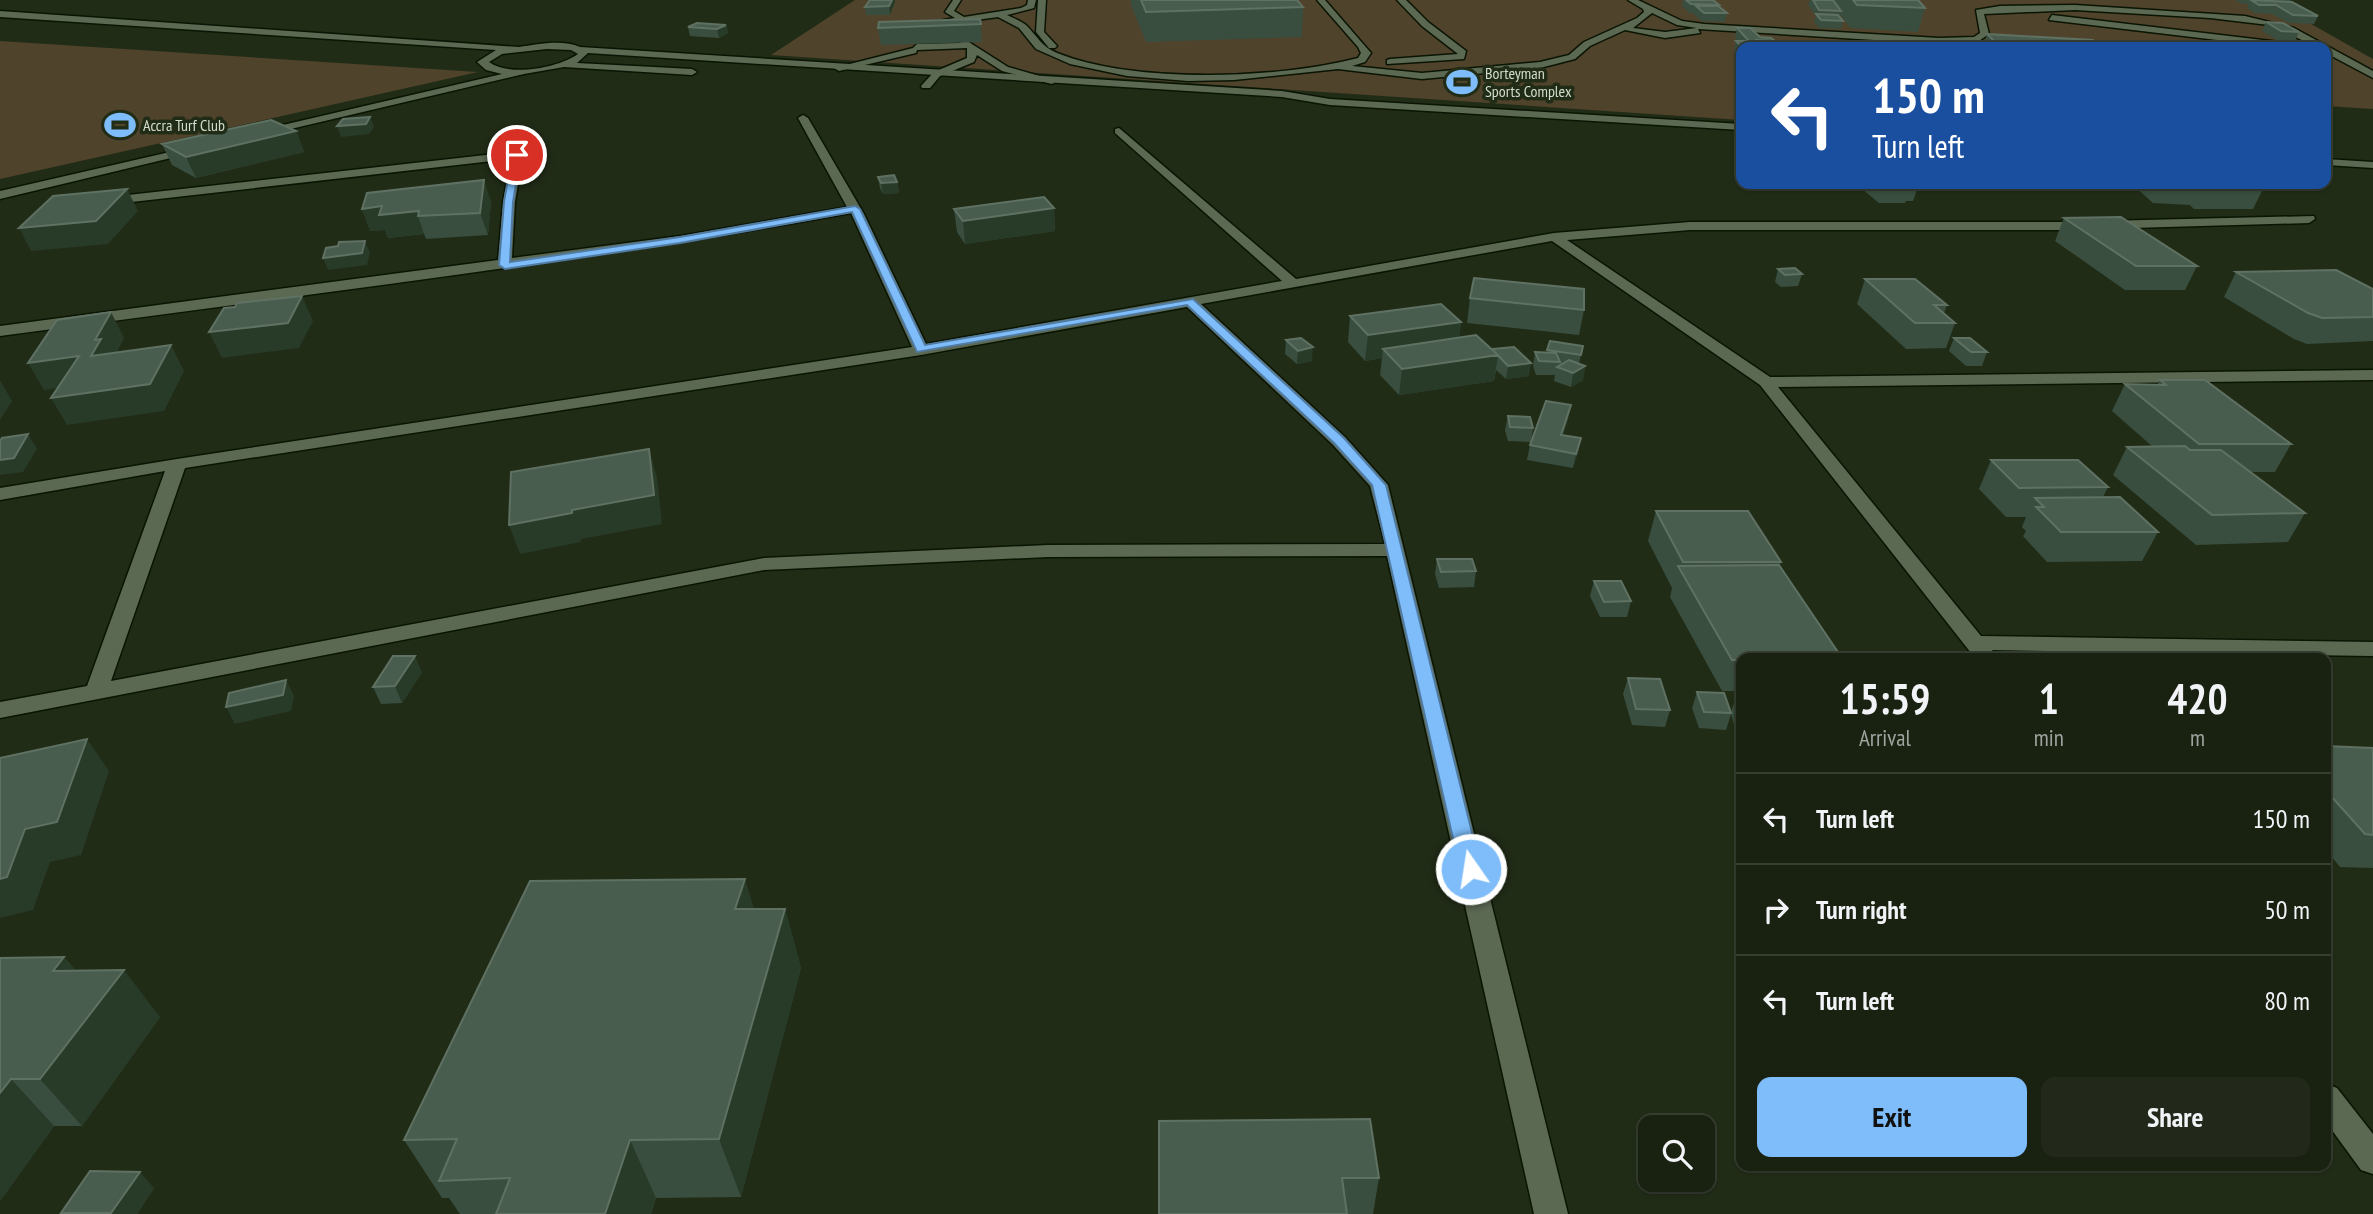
<!DOCTYPE html>
<html lang="en">
<head>
<meta charset="utf-8">
<style>
	:root { --surface:#192111; --page:#22291a; --text:#f1f3f6; --muted:#9fa39f; --line:#373e31; --accent:#7ebdf9 }
	body { margin:0; font-family:"PT Sans Narrow",sans-serif; background:var(--page); color:var(--text); height:100vh; display:flex; flex-direction:column; font-size:26px; white-space:nowrap }
	* { box-sizing:border-box; margin:0 }
	p { font-size:23px; color:var(--muted) }
	.icon { flex:none; width:38px; height:38px; fill:none; stroke:currentColor; stroke-width:2; stroke-linecap:round; stroke-linejoin:round }
	.map { position:relative; flex:1; overflow:hidden }
	.details { position:absolute; left:1736px; top:653px; width:595px; height:518px; display:flex; flex-direction:column; background:var(--surface); border-radius:14px; box-shadow:0 2px 5px #0004,0 0 0 2px var(--line) }
	.details>* { flex:none }
	.top-card { position:absolute; left:1736px; top:42px; width:595px; height:147px; border-radius:14px; box-shadow:0 2px 5px #0004,0 0 0 2px var(--line); background:#1a4fa0; color:#fff; overflow:hidden }
	.controls { position:absolute; left:1638px; top:1115px; display:grid; gap:14px }
	.controls a { display:grid; place-items:center; width:77px; height:77px; border-radius:14px; background:var(--surface); box-shadow:0 2px 5px #0004,0 0 0 2px var(--line); font-size:35px }
	.pin { position:absolute; display:grid; place-items:center; width:60px; height:60px; color:#fff; margin:-30px; border:4px solid #fff; border-radius:50%; box-shadow:0 2px 7px #0007 }
	.me { position:absolute; width:77px; margin:-38px; rotate:347deg; stroke-linejoin:round; filter:drop-shadow(0 0 5px #0008) }
	.turn { display:flex; align-items:center; gap:24px; height:147px; padding:0 21px; font-size:32px }
	.turn .icon { width:91px; height:91px; stroke-width:2.5 }
	.turn b { display:block; font-size:49px; line-height:60px }
	.eta { display:flex; justify-content:space-evenly; align-items:center; height:119px; text-align:center }
	.eta b { font-size:42px; font-weight:700; line-height:49px }
	.action { display:flex; gap:14px; margin-top:auto; padding:14px 21px }
	.action a { flex:1; height:80px; border-radius:14px; background:var(--accent); color:#111; font-size:28px; font-weight:700; line-height:80px; text-align:center }
	.action a+a { background:var(--page); color:var(--text) }
	ul { padding:0; list-style:none }
	li { display:flex; align-items:center; gap:21px; height:91px; padding:0 21px; border-top:2px solid var(--line) }
	li div { flex:1 }
	li b { display:block; font-size:26px }
	li em { font-style:normal }
	.map>svg:first-child { display:block }
	.green { fill:#50432b }
	.lines { fill:none; stroke-linecap:round; stroke-linejoin:round }
	.service-casing { stroke:#0a1403; stroke-width:3 }
	.minor-casing { stroke:#0a1403; stroke-width:3 }
	.service { fill:#5c6952; fill-rule:evenodd }
	.minor { fill:#5c6952; fill-rule:evenodd }
	.wall { fill:#394e3f }
	.shaded-wall { fill:#283a28 }
	.building { fill:#495d4e; stroke:#5f7162; stroke-width:2 }
	.route { fill:#7ebdf9; stroke:#527ba2; stroke-width:2 }
	.labels { text-anchor:middle; dominant-baseline:central; stroke-width:7; stroke-linejoin:round; paint-order:stroke }
	.far-poi-label { font-size:16px; fill:#d4dcce; stroke:#212c17; text-anchor:start }
</style>
</head>
<body>
<div class="map">
<svg width="2373" height="1214" viewBox="0 0 2373 1214">
	<rect width="100%" height="100%" fill="#212c17"/>
	<path class="green" d="M855 0H2269L2373 59V109L2326 106V47H1741V120L771 55Z
		M0 41 478 72 0 179Z"/>
	<g class="lines">
		<defs>
			<path id="service" d="M953 0H961L954 11 964 17 1021 8 1027 5 1028 0H1036L1034 8 1007 15C1013 18 1021 21 1026 25 1037 36 1042 47 1057 53 1135 84 1278 79 1358 58L1361 53 1358 47 1317 0H1325L1371 53 1365 62 1352 66 1422 73 1540 62 1569 55 1584 42 1637 18 1644 12 1643 9 1628 0H1638L1682 21 1704 24 1939 38 1974 37 1980 33 1976 10 2000 6 2075 5 2245 16 2294 28 2373 71V78L2326 53V47H2317L2269 25 2210 18 2075 10 1984 14 1989 34 1976 43 1939 44 1698 29 1700 33 1665 38 1625 30 1590 46 1575 59 1540 68 1422 79 1338 69 1234 80 1188 81 1127 76 1070 64 1036 49 1019 28 998 17 933 26V22L955 18 945 12ZM1652 13 1677 25 1697 28 1665 32 1633 28Z
				M1038 0H1046L1044 32 1057 46 1055 48H1049L1036 32Z
				M1397 0H1406L1428 22 1466 51 1464 59 1387 64V60L1390 59 1458 54 1422 26Z
				M2052 15 2297 44 2302 47H2276L2049 20Z
				M964 39 1008 67 1057 81 1052 84 1002 71 977 55 974 62 940 76 930 88H922L921 86 934 72 967 58V48L917 50 916 53 839 71 834 68 913 48 917 44 960 43Z"/>
			<path id="minor" d="M0 11 519 47C537 44 563 39 580 47L1282 91 1330 99 1741 124V130L1330 105 1282 97 588 53 577 63 692 69 697 72 692 75 564 67 524 74 261 136 256 133 257 131 502 74 486 70 477 62 496 50 0 17ZM547 49 571 50 578 54C558 68 510 77 489 62L502 54Z
				M803 115 808 118 864 214 926 344 1282 281 1115 133V129L1119 128 1296 279 1554 233 1690 222H2062L2314 216 2315 219 2309 223 2062 230H1690L1567 240 1770 377 2373 370V380L1778 387 1981 636 2373 642V656L1992 650 1998 658H1975L1760 385 1552 241 1201 304 1345 437 1388 485 1568 1214H1534L1387 556 1048 557 764 570 0 718V702L87 686 165 471 0 500V488L177 459 912 347 851 213C569 264 285 297 0 336V326L498 260 503 202 511 159 105 205 99 201 101 198 513 152 517 132 522 129 527 132 515 202 512 258 680 236 847 207 798 118ZM1187 307 1333 445 1370 486 1385 544 1048 545 764 558 111 681 185 468 921 355Z
				M196 146 200 147V151L0 199V191Z
				M2326 159 2373 162V168L2326 165Z
				M2326 1084 2337 1088 2373 1134V1174L2361 1170 2326 1122Z"/>
		</defs>
		<use href="#service" class="service-casing"/>
		<use href="#minor" class="minor-casing"/>
		<use href="#service" class="service"/>
		<use href="#minor" class="minor"/>
	</g>
	<path class="wall" d="M1131 0H1297L1303 7 1302 37 1146 42 1131 5Z
		M1683 0H1713L1719 5 1718 7 1727 13 1725 22 1702 21 1694 15 1695 13H1689L1682 6Z
		M1810 0H1918L1925 8 1918 32 1850 28 1840 14 1839 16 1843 21 1841 29 1819 28 1814 22 1816 16 1808 5Z
		M2235 0H2291L2290 2 2318 16 2314 24 2289 23 2272 14 2255 13 2247 8 2249 4H2242Z
		M895 2 890 15H866L865 7Z
		M980 19 982 42 881 45 878 28Z
		M2266 22 2299 32 2295 41 2277 40 2262 31Z
		M726 25 728 33 719 38 690 36 688 27Z
		M1737 28 1760 37 1775 41 1877 47H1741V55L1738 54 1734 50 1736 41H1738L1735 37Z
		M1987 34 2102 47H1983Z
		M296 131 304 152 196 178 172 165 162 144Z
		M878 177 897 182 899 193 883 194 880 188Z
		M1856 184H1919L1913 201H1906L1905 203H1879Z
		M2133 184H2260L2264 187 2253 209H2194L2190 205 2153 203 2133 185Z
		M491 202 488 235 426 239 424 234 388 238 385 230 370 231 362 209Z
		M1054 208 1055 231 965 244 957 232 954 209Z
		M2064 218 2197 266 2185 290H2125L2055 241Z
		M1778 269 1802 274 1798 286 1781 287 1775 282Z
		M2236 272 2373 289V341L2307 344 2294 339 2224 297Z
		M1865 279 1947 305 1944 313 1955 323 1946 348 1906 349 1857 304Z
		M1470 298 1584 310 1579 335 1467 323Z
		M1350 316 1461 322 1459 338 1492 349 1529 376 1506 379 1496 370 1494 381 1399 395 1380 375 1382 358 1365 361 1348 342Z
		M1954 338 1987 352 1982 366H1966L1949 351Z
		M1286 340 1312 361 1297 364 1285 354Z
		M1550 341 1583 346 1579 364 1585 366 1583 380 1571 387 1554 381 1555 375H1536L1533 366 1535 352 1547 353Z
		M2160 380 2291 444 2275 472H2251L2305 513 2288 542 2196 545 2113 475 2127 447H2153L2112 411 2125 384 2157 385Z
		M1508 416 1533 428 1531 442 1508 441 1505 430Z
		M1568 419 1563 435 1581 438 1573 468 1527 460 1530 445Z
		M1991 460 2108 487 2103 497 2158 532 2142 561 2047 562 2023 536 2026 531 2022 527 2026 517H2006L1979 489Z
		M1656 511 1781 562 1741 658V691H1722L1670 597 1672 588 1648 541Z
		M1437 559 1476 571 1474 587 1439 588 1435 574Z
		M1594 581 1631 601 1627 617H1600L1590 596Z
		M422 672 402 703 381 704 373 687Z
		M1628 678 1670 710 1665 727 1632 725 1623 694Z
		M1697 692 1731 712 1736 697H1741V732H1736L1731 714 1726 730 1699 728 1692 708Z
		M2326 746 2373 748V868L2340 867 2326 850Z
		M754 909H785L801 968 741 1197 656 1198 651 1214H460L449 1198H442L404 1140Z
		M64 957 75 970 160 1017 82 1126H54L0 1201V958Z
		M1159 1121 1379 1178 1373 1214H1159Z
		M154 1188 137 1214H62L61 1213Z"/>
	<path class="shaded-wall" d="M892 0H895V2L890 15 889 6Z
		M726 25 728 33 719 38 717 29Z
		M370 117 374 127 369 134 341 137 337 126Z
		M296 131 304 152 196 178 186 157Z
		M484 180 491 202 488 235 480 213Z
		M897 182 899 193 883 194 881 183Z
		M127 189 138 211 108 244 31 251 19 228Z
		M382 206 419 211 418 216 424 234 388 238 385 230 370 231 362 209Z
		M1054 208 1055 231 965 244 963 221Z
		M365 241 370 253 367 265 328 270 323 258Z
		M302 296 313 321 299 348 222 358 209 332Z
		M111 312 124 338 113 360 91 356 95 340Z
		M1461 322 1458 347 1383 349 1382 358 1365 361 1368 335Z
		M171 345 184 371 164 411 67 425 51 398Z
		M1313 347 1312 361 1297 364 1298 351Z
		M1498 355 1494 381 1399 395 1402 369Z
		M79 356 94 383 44 390 28 363Z
		M1531 363 1529 376 1506 379 1508 366Z
		M1585 366 1583 380 1571 387 1573 373Z
		M0 380 12 401 0 420Z
		M1571 405 1568 419 1558 449 1561 435Z
		M28 434 37 449 23 472 0 475V460Z
		M1581 438 1578 453 1573 468 1576 454Z
		M649 449 657 477 662 524 581 539V542L520 554 509 525 572 510Z
		M415 656 422 672 402 703 395 686Z
		M286 680 294 696 291 711 235 724 226 707Z
		M87 739 109 771 81 855 50 862 33 910 0 918V879L25 829Z
		M745 879 763 938 735 909Z
		M785 909 801 968 741 1197 719 1139Z
		M64 957 100 1001 124 970 160 1017 82 1126 40 1079 53 971Z
		M11 1079 54 1126 0 1201V1093Z
		M630 1140 656 1198 651 1214H605Z
		M140 1172 154 1188 137 1214H112L111 1213Z"/>
	<path class="building" d="M870 0H892L889 6 865 7Z
		M1141 0H1297L1303 7 1146 12Z
		M1686 0H1713L1719 5 1691 4Z
		M1813 0H1833L1841 11 1819 10Z
		M1853 0H1918L1925 8 1857 5Z
		M2251 0 2292 2 2318 16 2293 15 2276 5H2259Z
		M1696 6H1718L1727 13H1704Z
		M1816 14 1838 15 1843 21 1821 20Z
		M980 19 981 24 878 28 879 22Z
		M2266 22 2283 23 2299 32 2281 31Z
		M697 23 726 25 717 29 688 27Z
		M1737 28H1750L1760 37 1771 38 1775 41 1756 40 1754 47 1740 45 1736 41H1749Z
		M1987 34 2093 40 2102 47H2000Z
		M1756 40 1877 47H1758Z
		M370 117 366 124 337 126 343 119Z
		M271 120 296 131 186 157 162 144Z
		M894 175 897 182 881 183 878 177Z
		M484 180 480 213 418 216 419 211 379 215 382 206 362 209 367 193Z
		M2201 184H2260L2264 187H2204Z
		M127 189 96 221 19 228 53 196Z
		M1044 197 1054 208 963 221 954 209Z
		M2121 217 2197 266H2136L2064 218Z
		M365 241 362 253 323 258 326 248 338 246 339 242Z
		M1795 268 1802 274 1785 275 1778 269Z
		M2336 270 2373 289V317L2322 318 2308 313 2236 272Z
		M1474 278 1584 289V310L1470 298Z
		M1865 279H1915L1947 305H1934L1955 323H1915Z
		M302 296 288 323 209 332 224 308 235 307 237 303Z
		M1441 304 1461 322 1368 335 1350 316Z
		M111 312 95 340 101 339 91 356 171 345 150 384 51 398 79 356 28 363 57 320Z
		M1476 335 1498 355 1402 369 1383 349Z
		M1301 338 1313 347 1298 351 1286 340Z
		M1954 338H1970L1987 352H1971Z
		M1550 341 1583 346 1581 355 1547 350Z
		M1514 347 1531 363 1508 366 1492 349Z
		M1535 352 1556 353 1560 362 1539 361Z
		M1569 360 1585 366 1573 373 1557 367Z
		M2160 380H2205L2291 444H2199L2125 384 2166 385Z
		M1546 401 1571 405 1561 435 1581 438 1576 454 1530 445Z
		M1508 416 1530 417 1533 428 1510 427Z
		M28 434 14 458 0 460V441L2 438Z
		M2185 446 2190 450H2221L2305 513 2212 515 2127 447Z
		M649 449 654 495 572 510V513L509 525 511 472Z
		M1991 460H2078L2108 487 2019 488Z
		M2120 497 2158 532H2061L2036 507H2044L2035 498Z
		M1656 511H1748L1781 562H1683Z
		M1437 559H1472L1476 571 1441 572Z
		M1779 565 1842 658H1741V660H1732L1678 566Z
		M1594 581H1621L1631 601 1604 602Z
		M393 656H415L395 686 373 687Z
		M1628 678 1660 679 1670 710 1636 709Z
		M286 680 283 695 226 707 229 693Z
		M1697 692 1724 693 1731 713 1704 712Z
		M1736 697H1741V715Z
		M87 739 57 822 25 829 7 877 0 879V758Z
		M2326 746 2373 748V835L2365 834 2331 796 2326 795Z
		M745 879 735 909H785L719 1139 630 1140 605 1214H496L510 1178 439 1181 457 1139 404 1140 530 881Z
		M64 957 53 971 124 970 40 1079H11L0 1093V958Z
		M1370 1119 1379 1178H1342L1347 1214H1159V1121Z
		M90 1171 140 1172 111 1213H61Z"/>
	<path class="route" d="M517 152 521 155 513 202 510 262 680 237 855 206 860 209 925 345 1193 299 1344 438 1386 485 1481 869 1478 874 1471 876 1463 874 1460 869 1372 485 1334 443 1187 305 917 352 852 212 680 243 505 269 499 265 504 202 512 155Z"/>
	<defs>
		<symbol id="stadium-bare" viewBox="-9 -9 18 18"><path d="M0-5a6.5 5 0 1 0 0 10a6.5 5 0 1 0 0-10ZM-3.5-1.8h7v3.6h-7Z" fill="#7ebdf9" stroke="#212c17" stroke-width="2.5" paint-order="stroke"/></symbol>
	</defs>
	<g fill-rule="evenodd">
		<use href="#stadium-bare" x="1440" y="60" width="44" height="44"/>
		<use href="#stadium-bare" x="98" y="103" width="44" height="44"/>
	</g>
	<g class="labels">
		<g class="far-poi-label">
			<text x="1485" y="73">Borteyman<tspan x="1485" dy="18">Sports Complex</tspan></text>
			<text x="143" y="125">Accra Turf Club</text>
		</g>
	</g>
</svg>
<div class="controls">
<a><svg class="icon" aria-label="search" viewBox="0 0 24 24"><circle cx="10" cy="10" r="6"/><path d="M15 15l6 6"/></svg></a>
</div>
<div class="pin" style="left:517px;top:155px;background:#d93025"><svg class="icon" aria-label="arrive" viewBox="0 0 24 24"><path d="M6 21V4h12l-3 4 3 4H6"/></svg></div>
<svg class="me" style="left:1471px;top:869px" viewBox="-20 -20 40 40"><circle r="17" fill="#7ebdf9" stroke="#fff" stroke-width="3"/><path d="M0-11L8 9 0 5-8 9z" fill="#fff"/></svg>
<div class="top-card">
<div class="turn"><svg class="icon" aria-label="left" viewBox="0 0 24 24"><path d="M17 20v-9H6M10 6l-5 5 5 5"/></svg><div><b>150 m</b>Turn left</div></div>
</div>
<section class="details">
<div class="eta">
<div><b>15:59</b><p>Arrival</p></div>
<div><b>1</b><p>min</p></div>
<div><b>420</b><p>m</p></div>
</div>
<ul>
<li><svg class="icon" aria-label="left" viewBox="0 0 24 24"><path d="M17 20v-9H6M10 6l-5 5 5 5"/></svg><div><b>Turn left</b></div><em>150 m</em></li>
<li><svg class="icon" aria-label="right" viewBox="0 0 24 24"><path d="M7 20v-9h11M14 6l5 5-5 5"/></svg><div><b>Turn right</b></div><em>50 m</em></li>
<li><svg class="icon" aria-label="left" viewBox="0 0 24 24"><path d="M17 20v-9H6M10 6l-5 5 5 5"/></svg><div><b>Turn left</b></div><em>80 m</em></li>
</ul>
<div class="action"><a>Exit</a><a>Share</a></div>
</section>
</div>
</body>
</html>
